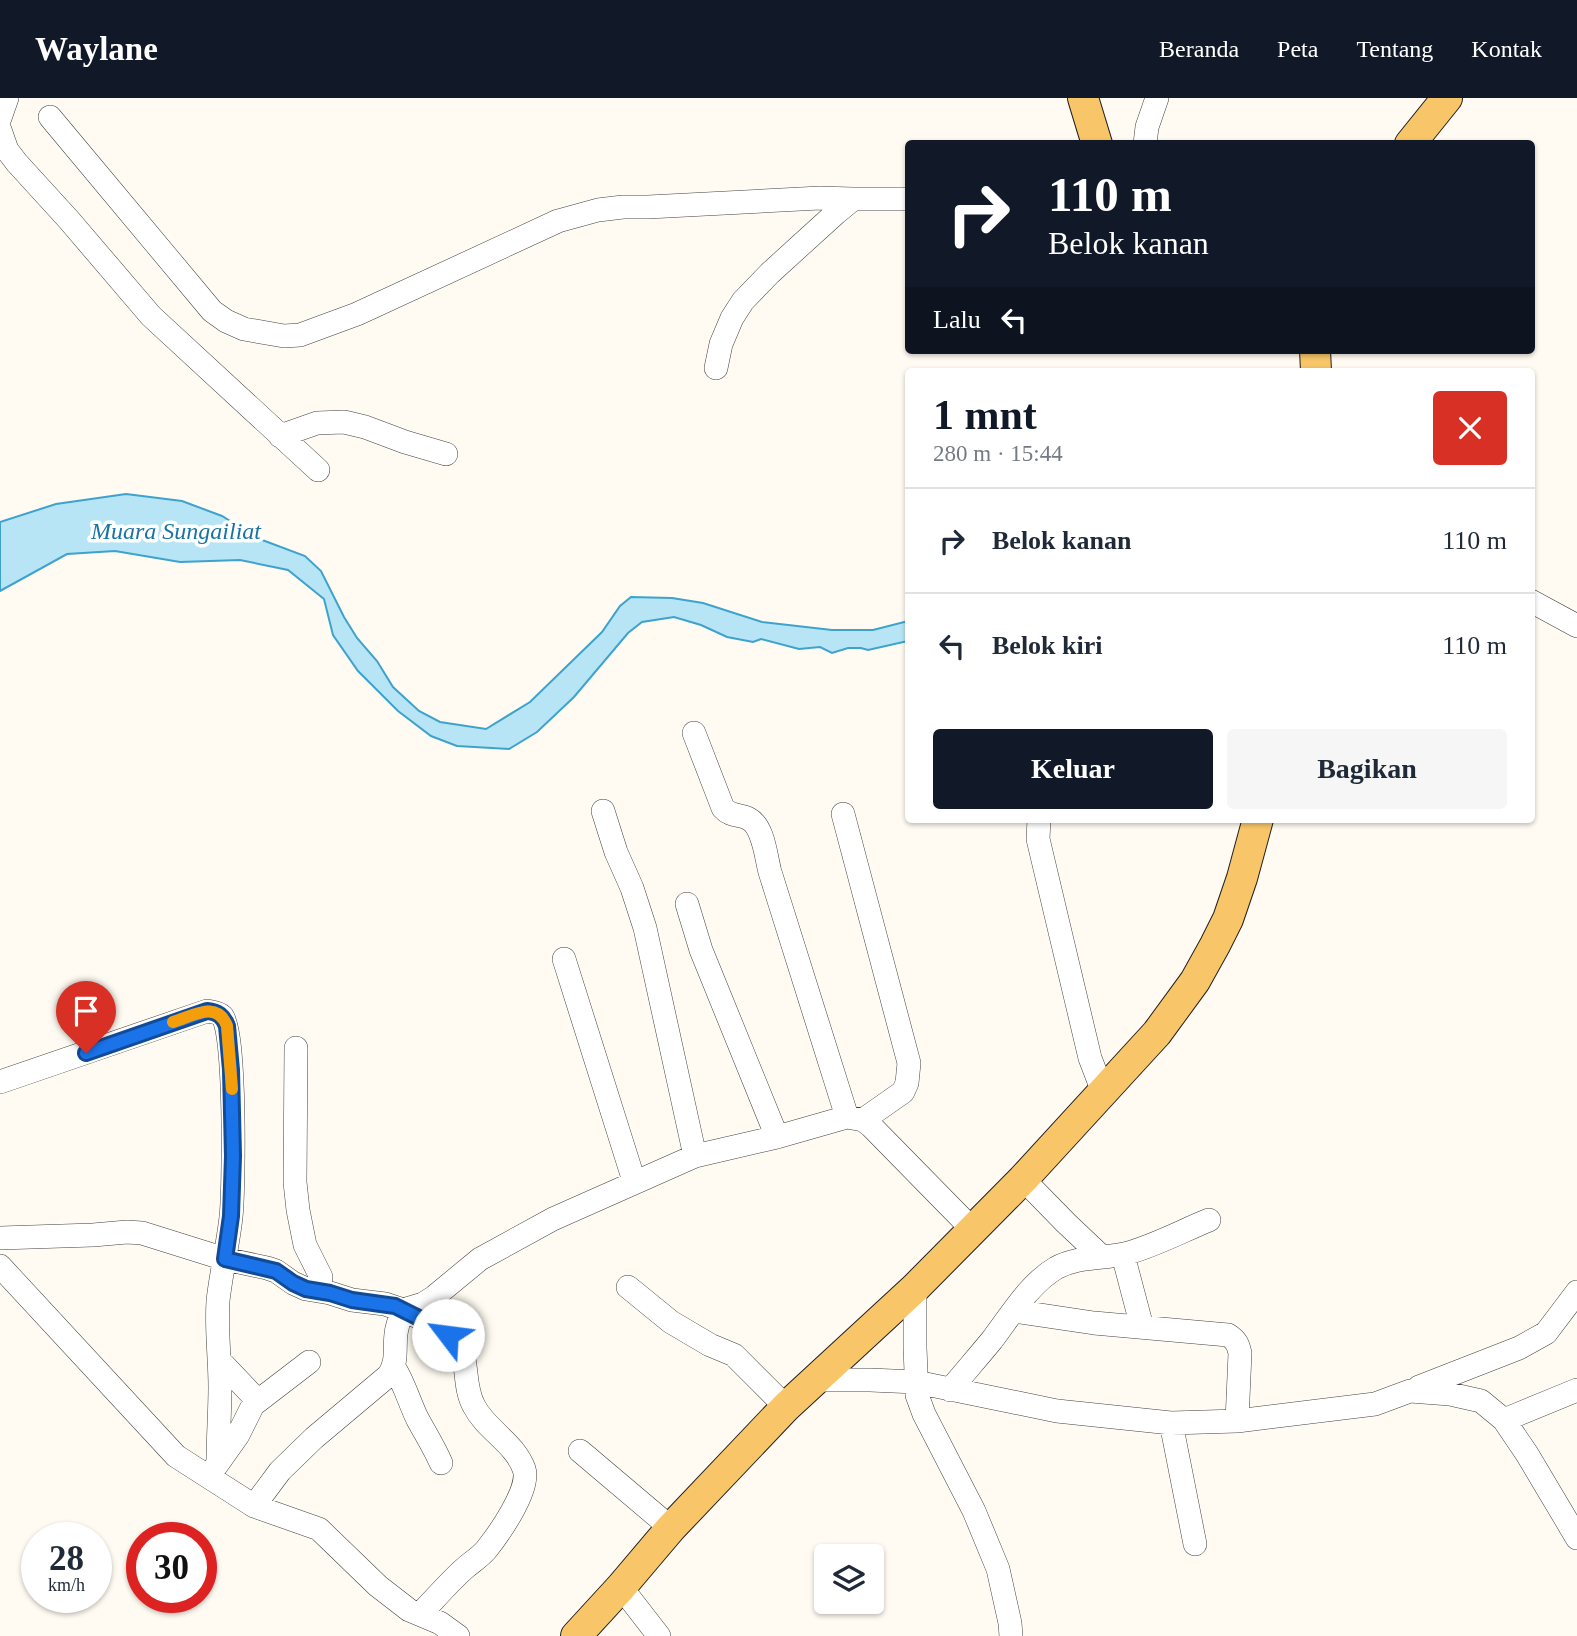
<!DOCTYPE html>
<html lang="id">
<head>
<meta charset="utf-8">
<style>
	:root { --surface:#fff; --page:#f6f6f7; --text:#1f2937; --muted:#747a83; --line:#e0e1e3; --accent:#111827 }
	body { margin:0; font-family:"Times New Roman",serif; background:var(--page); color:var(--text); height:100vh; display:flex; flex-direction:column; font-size:26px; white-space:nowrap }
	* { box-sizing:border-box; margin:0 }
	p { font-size:23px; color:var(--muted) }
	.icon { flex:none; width:38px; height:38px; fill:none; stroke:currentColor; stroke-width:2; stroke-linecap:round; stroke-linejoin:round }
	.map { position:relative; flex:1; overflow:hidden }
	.drawer { position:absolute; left:905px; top:270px; width:630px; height:455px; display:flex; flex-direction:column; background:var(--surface); border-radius:7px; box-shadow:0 2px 5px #0004 }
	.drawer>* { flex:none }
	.top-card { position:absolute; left:905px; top:42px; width:630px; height:214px; border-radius:7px; box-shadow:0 2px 5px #0004; background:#111827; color:#fff; overflow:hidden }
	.tools { position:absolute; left:814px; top:1446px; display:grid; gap:14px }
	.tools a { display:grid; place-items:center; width:70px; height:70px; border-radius:7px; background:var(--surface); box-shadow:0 2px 5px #0004; font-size:35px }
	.speed { position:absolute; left:21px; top:1424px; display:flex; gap:14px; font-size:35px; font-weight:700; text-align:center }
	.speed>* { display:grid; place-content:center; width:91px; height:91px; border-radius:50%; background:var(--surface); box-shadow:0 2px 5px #0004; line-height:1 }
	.speed small { font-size:18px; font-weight:400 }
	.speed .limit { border:10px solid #d22; background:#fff; color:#111 }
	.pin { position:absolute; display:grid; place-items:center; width:60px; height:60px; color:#fff; margin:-72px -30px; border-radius:50% 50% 50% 0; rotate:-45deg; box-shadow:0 0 7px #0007 }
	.pin .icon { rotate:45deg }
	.me { position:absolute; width:77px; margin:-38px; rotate:300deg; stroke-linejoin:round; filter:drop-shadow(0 0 5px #0008) }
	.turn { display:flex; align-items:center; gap:24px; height:147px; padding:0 28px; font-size:32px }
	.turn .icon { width:91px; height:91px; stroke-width:2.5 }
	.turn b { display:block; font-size:49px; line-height:60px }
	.then { display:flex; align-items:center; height:66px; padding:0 28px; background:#0003; gap:14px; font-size:26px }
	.round { display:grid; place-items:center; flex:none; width:74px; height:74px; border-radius:7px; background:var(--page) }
	.overview { display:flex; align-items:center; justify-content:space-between; height:119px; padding:0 28px }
	h1 { font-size:42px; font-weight:700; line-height:52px; color:var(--accent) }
	.primary-button { display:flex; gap:14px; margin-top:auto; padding:14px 28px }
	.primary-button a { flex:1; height:80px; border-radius:7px; background:var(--accent); color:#fff; font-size:28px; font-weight:700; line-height:80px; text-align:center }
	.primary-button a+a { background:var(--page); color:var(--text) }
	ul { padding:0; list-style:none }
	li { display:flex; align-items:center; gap:21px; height:105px; padding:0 28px; border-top:2px solid var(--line) }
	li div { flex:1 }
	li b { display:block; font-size:26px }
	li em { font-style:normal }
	header { display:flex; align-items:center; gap:42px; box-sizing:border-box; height:98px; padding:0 35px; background:var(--accent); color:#fff }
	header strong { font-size:33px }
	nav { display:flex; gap:38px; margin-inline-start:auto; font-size:24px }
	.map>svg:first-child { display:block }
	.water { fill:#b7e5f6; stroke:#3da3cd; stroke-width:2 }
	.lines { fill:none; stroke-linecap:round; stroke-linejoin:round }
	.minor-casing { stroke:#424242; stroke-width:24 }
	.major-casing { stroke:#202020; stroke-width:32 }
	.minor { stroke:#fff; stroke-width:23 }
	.major { stroke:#f8c669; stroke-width:30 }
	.route-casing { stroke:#114b97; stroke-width:18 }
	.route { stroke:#1a73e8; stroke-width:12 }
	.slow { stroke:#f59e0b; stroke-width:12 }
	.labels { text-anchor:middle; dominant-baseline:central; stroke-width:7; stroke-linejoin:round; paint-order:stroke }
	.water-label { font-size:24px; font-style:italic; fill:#1874a2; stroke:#fff }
</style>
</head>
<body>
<header>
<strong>Waylane</strong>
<nav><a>Beranda</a><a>Peta</a><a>Tentang</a><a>Kontak</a></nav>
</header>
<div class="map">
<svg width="1577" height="1538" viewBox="0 0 1577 1538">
	<rect width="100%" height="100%" fill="#fffbf2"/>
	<path class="water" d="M126 396 182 403 222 418 257 440 305 458 321 473 344 519 357 540 377 563 393 589 419 613 440 624 486 631 530 604 602 534 620 508 631 499 672 500 703 505 762 524 832 532H873L908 523V543L868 552 861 550H848L832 555 820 549 799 551 761 541 753 544 727 539 701 527 674 519 642 524 628 535 574 599 537 634 509 651 457 648 431 638 398 613 358 573 333 537 324 501 288 472 240 462 180 464 115 453 67 456 0 493V424L56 406Z"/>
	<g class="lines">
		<defs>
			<path id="minor" d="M50 19 212 213 226 223 244 231 284 238 300 237 357 216 558 123 598 112 623 109H648L820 100 853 101
				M0 20 7 0
				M0 32 7 52 17 65 69 122 151 218 318 372
				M1145 46 1147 29 1157 0
				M716 270 721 246 732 220 743 203 770 175 836 115 853 101H908
				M280 338 317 325 344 324 365 329 405 344 446 356
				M1531 503 1577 528
				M694 635 723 710C731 719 740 716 749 721 764 729 766 760 770 774L847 1019
				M603 713 616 754 632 790 645 830 695 1058
				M843 716 909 965 907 985 903 994 863 1022
				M1039 721 1038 741 1090 960 1103 994
				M687 806 701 852 777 1039
				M564 861 634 1083
				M296 950 295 1084 298 1112 305 1147 321 1179 320 1193
				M0 984 207 913C212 914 218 914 222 918 236 932 234 1092 231 1119 228 1147 221 1175 218 1203 216 1232 220 1260 220 1289 220 1314 218 1339 218 1363
				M1023 1081 1066 1125 1101 1158
				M0 1140 93 1137 127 1134 142 1135 225 1161 267 1170 276 1173 293 1185 306 1191 330 1195 352 1202 385 1206 403 1212C400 1220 397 1227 396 1236 394 1252 398 1262 389 1277L314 1340 280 1373 254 1408
				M1123 1157 1142 1229
				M0 1168 176 1358 254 1408 319 1431 378 1488 409 1512 440 1525 458 1538
				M628 1189 671 1224 710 1247 734 1257 786 1309
				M915 1190V1250L917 1297 924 1316 974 1413 998 1471 1010 1525 1011 1538
				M403 1212 423 1206 434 1199 480 1161 553 1121 695 1058 777 1039 847 1019 863 1022 871 1028 972 1131
				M403 1212C426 1223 458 1234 464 1261 467 1277 466 1294 474 1308 486 1332 515 1345 524 1371 531 1391 498 1437 486 1452 480 1459 472 1464 465 1470 449 1484 435 1501 420 1516
				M1014 1213 1094 1225 1228 1237C1236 1242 1238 1246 1240 1255L1237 1323
				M219 1262 257 1302
				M394 1269C404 1285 409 1303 417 1320 425 1335 434 1349 441 1365
				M815 1282H870L916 1284 1057 1313 1171 1325 1237 1323 1375 1306 1410 1293 1450 1296 1481 1303 1504 1322 1527 1356 1577 1440
				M1419 1289 1519 1250 1546 1235 1577 1194
				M950 1292C964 1275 978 1259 992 1242 1011 1217 1029 1186 1056 1170 1078 1158 1101 1161 1124 1156 1150 1150 1184 1132 1209 1122
				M1504 1322 1577 1292
				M1171 1325 1195 1446
				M580 1353 671 1430
				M216 1368 238 1337 253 1307 309 1264
				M621 1489 659 1538"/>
			<path id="major" d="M1083 0 1097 46
				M1410 46 1447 0
				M1315 252 1316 273
				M576 1538 621 1489 671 1430 786 1309 915 1190 1023 1081 1157 935 1195 883 1215 847 1228 821 1242 780 1258 721"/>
		</defs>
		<use href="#minor" class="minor-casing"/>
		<use href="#major" class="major-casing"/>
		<use href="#minor" class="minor"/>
		<use href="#major" class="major"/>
	</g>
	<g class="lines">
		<defs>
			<path id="route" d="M86 955 207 913C218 914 223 918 227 928L231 972 233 1058 231 1118 225 1161 276 1173 293 1185 306 1191 330 1195 352 1202 395 1208 439 1230 448 1237"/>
		</defs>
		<use href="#route" class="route-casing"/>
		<use href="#route" class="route"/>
		<path class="slow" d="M173 924C193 918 217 902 227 928L232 991"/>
	</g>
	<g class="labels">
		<g class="water-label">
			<text x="176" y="433">Muara Sungailiat</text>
		</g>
	</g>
</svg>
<div class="tools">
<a><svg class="icon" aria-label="layers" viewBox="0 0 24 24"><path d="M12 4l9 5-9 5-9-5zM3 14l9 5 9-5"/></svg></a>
</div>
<div class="speed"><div>28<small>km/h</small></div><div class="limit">30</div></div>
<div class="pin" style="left:86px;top:955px;background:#d93025"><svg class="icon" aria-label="arrive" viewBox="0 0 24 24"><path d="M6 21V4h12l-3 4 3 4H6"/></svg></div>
<svg class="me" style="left:448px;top:1237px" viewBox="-20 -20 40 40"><circle r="19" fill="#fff"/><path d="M0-13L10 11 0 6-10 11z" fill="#1a73e8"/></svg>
<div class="top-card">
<div class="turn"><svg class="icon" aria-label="right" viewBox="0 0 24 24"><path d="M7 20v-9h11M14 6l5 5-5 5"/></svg><div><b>110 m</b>Belok kanan</div></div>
<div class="then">Lalu<svg class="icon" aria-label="left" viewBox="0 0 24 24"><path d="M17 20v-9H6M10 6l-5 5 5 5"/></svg></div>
</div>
<section class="drawer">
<div class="overview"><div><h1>1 mnt</h1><p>280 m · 15:44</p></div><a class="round" style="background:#d93025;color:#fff"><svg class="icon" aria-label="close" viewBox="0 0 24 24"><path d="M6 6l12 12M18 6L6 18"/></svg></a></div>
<ul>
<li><svg class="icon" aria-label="right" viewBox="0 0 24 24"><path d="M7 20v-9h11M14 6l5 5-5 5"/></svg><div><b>Belok kanan</b></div><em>110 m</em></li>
<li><svg class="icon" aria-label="left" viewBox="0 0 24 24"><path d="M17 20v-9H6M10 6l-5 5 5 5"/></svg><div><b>Belok kiri</b></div><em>110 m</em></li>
</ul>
<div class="primary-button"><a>Keluar</a><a>Bagikan</a></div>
</section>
</div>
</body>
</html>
